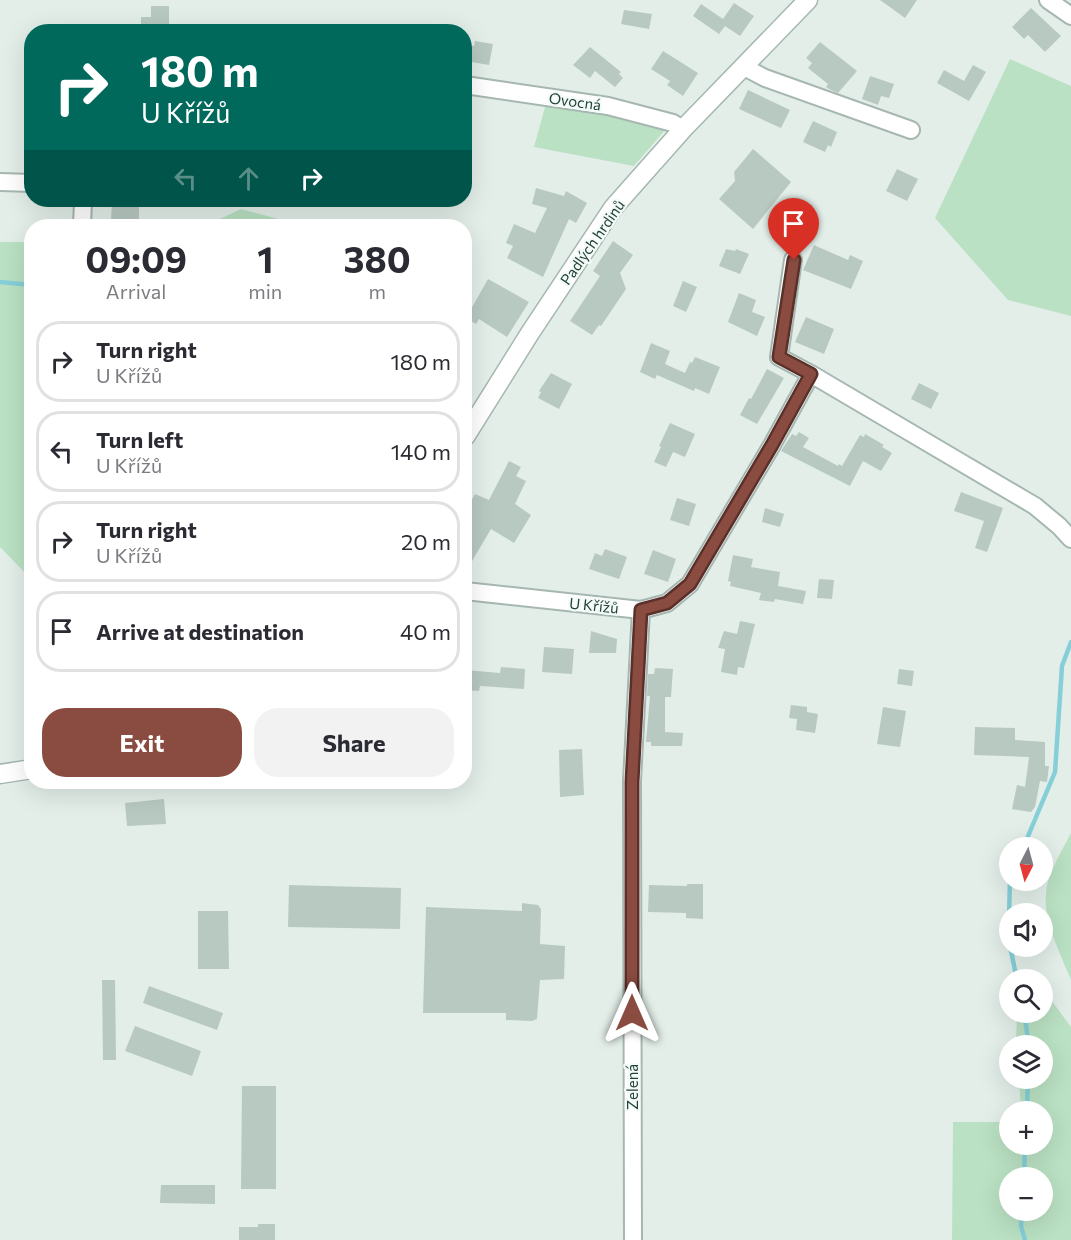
<!DOCTYPE html>
<html lang="en">
<head>
<meta charset="utf-8">
<style>
	:root { --surface:#fff; --page:#f2f2f3; --text:#2b2b33; --muted:#7c7c81; --line:#e1e1e2; --accent:#8a4c40 }
	body { margin:0; font-family:Commissioner,sans-serif; background:var(--page); color:var(--text); height:100vh; display:flex; flex-direction:column; font-size:22px; white-space:nowrap }
	* { box-sizing:border-box; margin:0 }
	p { font-size:20px; color:var(--muted) }
	.icon { flex:none; width:33px; height:33px; fill:none; stroke:currentColor; stroke-width:2; stroke-linecap:round; stroke-linejoin:round }
	.map { position:relative; flex:1; overflow:hidden }
	.side { position:absolute; left:24px; top:219px; width:448px; height:570px; display:flex; flex-direction:column; background:var(--surface); border-radius:24px; box-shadow:0 6px 24px #0002 }
	.side>* { flex:none }
	.hud { position:absolute; left:24px; top:24px; width:448px; height:183px; border-radius:24px; box-shadow:0 6px 24px #0002; background:#00695c; color:#fff; overflow:hidden }
	.needle { width:39px; rotate:186deg }
	.tools { position:absolute; left:999px; top:837px; display:grid; gap:12px }
	.tools a { display:grid; place-items:center; width:54px; height:54px; border-radius:50%; background:var(--surface); box-shadow:0 6px 24px #0002; font-size:30px }
	.pin { position:absolute; display:grid; place-items:center; width:51px; height:51px; color:#fff; margin:-62px -26px; border-radius:50% 50% 50% 0; rotate:-45deg; box-shadow:0 0 6px #0007 }
	.pin .icon { rotate:45deg }
	.me { position:absolute; width:66px; margin:-33px; rotate:0deg; stroke-linejoin:round; filter:drop-shadow(0 0 4px #0008) }
	.turn { display:flex; align-items:center; gap:21px; height:126px; padding:0 18px; font-size:27px }
	.turn .icon { width:78px; height:78px; stroke-width:2.5 }
	.turn b { display:block; font-size:42px; line-height:51px }
	.lanes { display:flex; align-items:center; height:57px; padding:0 18px; background:#0003; justify-content:center; gap:30px; direction:ltr }
	.lanes .off { opacity:.35 }
	.eta { display:flex; justify-content:space-evenly; align-items:center; height:102px; text-align:center }
	.eta b { font-size:36px; font-weight:700; line-height:42px }
	.cta { display:flex; gap:12px; margin-top:auto; padding:12px 18px }
	.cta a { flex:1; height:69px; border-radius:24px; background:var(--accent); color:#fff; font-size:24px; font-weight:700; line-height:69px; text-align:center }
	.cta a+a { background:var(--page); color:var(--text) }
	ul { padding:0; list-style:none }
	li { display:flex; align-items:center; gap:18px; height:81px; margin:0 12px 9px; padding:0 6px; border:3px solid var(--line); border-radius:24px }
	li div { flex:1 }
	li b { display:block; font-size:22px }
	li em { font-style:normal }
	.map>svg:first-child { display:block }
	.green { fill:#bae1c3; fill-rule:evenodd }
	.lines { fill:none; stroke-linecap:round; stroke-linejoin:round }
	.stream { stroke:#86cfd8; stroke-width:4.5 }
	.building { fill:#b8c9c2 }
	.minor-casing { stroke:#a5b7b0; stroke-width:20 }
	.tertiary-casing { stroke:#a5b7b0; stroke-width:21 }
	.minor { stroke:#fff; stroke-width:16 }
	.tertiary { stroke:#fff; stroke-width:18 }
	.route-casing { stroke:#5a312a; stroke-width:15 }
	.route { stroke:#8a4c40; stroke-width:10 }
	.labels { text-anchor:middle; dominant-baseline:central; stroke-width:4.5; stroke-linejoin:round; paint-order:stroke }
	.street-label { font-size:15px; fill:#214237; stroke:#f4faf7 }
</style>
</head>
<body>
<div class="map">
<svg width="1071" height="1240" viewBox="0 0 1071 1240">
	<rect width="100%" height="100%" fill="#e3eee9"/>
	<path class="green" d="M1010 59 1071 86V316L1008 300 935 218Z
		M547 100 664 125 665 130 634 166 534 147Z
		M241 209 305 226H205Z
		M0 242H31V579L0 547Z
		M1071 833V980C1061 956 1043 919 1046 894 1047 874 1062 851 1071 833Z
		M1043 989 1071 1027V1240H952L953 1122H1009L1010 1144H1042V1112L1021 1111 1019 1079 1042 1078V1046L1016 1045V1043L1017 1013 1042 1012ZM1010 1178H1042V1210H1010Z"/>
	<g class="lines">
		<path class="stream" d="M0 282 32 285
			M1023 848 1055 772 1062 666 1071 642
			M1009 918 1010 879
			M1010 946 1017 980
			M1024 1012 1029 1046
			M1027 1112 1028 1078
			M1024 1178 1025 1144
			M1022 1210 1021 1226 1025 1240"/>
	</g>
	<path class="building" d="M880 0H917L905 18Z
		M734 3 754 16 740 36 725 26 719 34 693 16 701 4 723 19Z
		M151 6H169V32H141V17H151Z
		M1031 8 1061 36 1045 52 1028 35 1024 39 1012 27Z
		M624 10 652 14 649 29 621 24Z
		M475 41 493 44 489 65 465 61 466 45 474 46Z
		M820 42 857 71 838 93 831 90 826 87 828 84 808 68 812 63 806 58Z
		M590 47 621 72 619 74 623 78 615 87 595 71 590 78 573 65Z
		M663 51 698 73 683 96 667 85 670 81 651 69Z
		M973 65 986 72 969 101 937 83 944 70 964 81Z
		M870 76 894 84 889 98 881 96 878 105 862 99Z
		M748 90 790 110 781 128 739 109Z
		M813 121 837 132 831 147 828 145 825 152 803 142Z
		M753 149 791 182 753 229 719 199 735 181 734 172Z
		M897 169 918 179 907 201 886 191Z
		M536 188 564 196 566 191 587 203 576 223 569 219 543 277 507 258 513 246 506 243 514 224 535 233 547 208 532 204Z
		M112 200H139V221H111Z
		M613 241 633 255 620 273 626 289 601 326 599 325 592 335 570 321 600 276 593 271Z
		M814 245 848 260 850 255 863 261 851 289 803 270Z
		M726 249 735 251 736 249 749 254 740 274 719 266Z
		M488 279 529 302 507 337 479 319 476 324 466 318Z
		M683 281 697 287 686 312 673 306Z
		M739 293 756 300 752 312 765 317 757 336 728 322Z
		M806 317 834 329 824 354 795 342Z
		M651 343 670 351 665 364 685 373 690 362 692 363 695 357 720 367 709 394 695 388 694 391 657 375 655 379 640 372Z
		M767 369 784 378 757 424 740 415 749 398 751 399Z
		M551 373 572 384 559 409 538 398 541 392 539 391Z
		M919 383 939 393 931 409 911 399Z
		M670 423 695 434 685 457 673 452 666 467 654 462 661 447 659 446Z
		M799 432 809 438 803 447 838 466 839 464 842 466 860 435 864 437 865 434 884 445 882 447 892 453 881 471 863 461 850 486 781 451 792 434 796 436Z
		M509 461 521 467 516 476 526 481 515 504 531 515 514 543 491 529 465 573V511L475 494 489 500Z
		M961 492 1003 508 987 552 975 548 984 521 954 511Z
		M677 498 696 504 689 526 670 520Z
		M765 508 784 514 780 527 762 522Z
		M605 549 627 557 619 579 589 569 595 553 602 556Z
		M653 550 676 559 668 582 644 574Z
		M733 555 753 559 751 567 780 572 778 586 806 591 803 604 775 599 774 602 759 600 761 593 730 586 731 582 728 581Z
		M819 579 834 580 832 599 817 598Z
		M740 621 755 624 744 668 738 667 737 675 721 672 725 649 718 648 724 631 737 634Z
		M591 631 617 639 616 653H589Z
		M544 647 574 649 572 674 542 672Z
		M501 667 525 669 524 689 480 686 479 691 465 690V670L500 673Z
		M655 668 673 669 671 697H665V732L683 733 682 746H651V742H646L650 696H647L648 674H654Z
		M899 669 914 671 912 686 897 684Z
		M791 705 807 707V712L818 714 815 733 796 730 797 719 789 718Z
		M883 707 906 711 900 747 877 744Z
		M975 727 1015 728V740L1045 742V766H1049L1047 782 1040 781 1035 807 1031 812 1012 809 1017 785 1025 787 1029 757 974 755Z
		M582 749 584 795 560 797 559 750Z
		M164 799 166 824 127 826 125 803Z
		M687 884H703V919L686 918V913L648 912 649 885 687 886Z
		M289 885 401 888 400 929 288 927Z
		M522 903 538 905 541 909 540 944 565 946 564 979 540 980 537 1019 532 1021 506 1020V1013H423L426 907 522 911Z
		M198 911H228L229 969H198Z
		M102 980H115L116 1060H103Z
		M149 986 223 1013 217 1030 143 1003Z
		M135 1026 201 1051 192 1076 125 1051Z
		M242 1086H276V1189H241Z
		M161 1185H215V1204L160 1203Z
		M258 1224H275V1240H239V1227H258Z"/>
	<g class="lines">
		<defs>
			<path id="minor" d="M1048 0 1071 16
				M744 67 765 78 911 130
				M465 85 608 106 673 123 683 129
				M0 182 32 183
				M82 226 83 200
				M793 260 779 357 811 374 1035 506 1059 526 1071 539
				M465 591 641 610 667 603 690 584 772 445 811 374
				M633 1240 632 781 641 610"/>
			<path id="tertiary" d="M465 437 530 333 613 208 683 129 808 0
				M0 774 32 769"/>
		</defs>
		<use href="#minor" class="minor-casing"/>
		<use href="#tertiary" class="tertiary-casing"/>
		<use href="#minor" class="minor"/>
		<use href="#tertiary" class="tertiary"/>
	</g>
	<g class="lines">
		<defs>
			<path id="route" d="M632 1013V782L641 610 667 603 690 584 772 445 811 374 779 357 794 260"/>
		</defs>
		<use href="#route" class="route-casing"/>
		<use href="#route" class="route"/>
	</g>
	<g class="labels">
		<g class="street-label">
			<text transform="translate(575 101) rotate(8)">Ovocná</text>
			<text transform="translate(592 242) rotate(-55)">Padlých hrdinů</text>
			<text transform="translate(594 605) rotate(6)">U Křížů</text>
			<text transform="translate(632 1087) rotate(-90)">Zelená</text>
		</g>
	</g>
</svg>
<div class="tools">
<a><svg class="needle" viewBox="-14 -14 28 28"><path d="M0-13l5 13h-10z" fill="#e53935"/><path d="M0 13l5-13h-10z" fill="#7c7c81"/></svg></a>
<a><svg class="icon" aria-label="sound" viewBox="0 0 24 24"><path d="M4 9h4l5-4v14l-5-4H4zM17 9q2 3 0 6"/></svg></a>
<a><svg class="icon" aria-label="search" viewBox="0 0 24 24"><circle cx="10" cy="10" r="6"/><path d="M15 15l6 6"/></svg></a>
<a><svg class="icon" aria-label="layers" viewBox="0 0 24 24"><path d="M12 4l9 5-9 5-9-5zM3 14l9 5 9-5"/></svg></a>
<a>+</a>
<a>−</a>
</div>
<div class="pin" style="left:794px;top:260px;background:#d93025"><svg class="icon" aria-label="arrive" viewBox="0 0 24 24"><path d="M6 21V4h12l-3 4 3 4H6"/></svg></div>
<svg class="me" style="left:632px;top:1013px" viewBox="-20 -20 40 40"><path d="M0-17L14 15 0 8-14 15z" fill="#8a4c40" stroke="#fff" stroke-width="4"/></svg>
<div class="hud">
<div class="turn"><svg class="icon" aria-label="right" viewBox="0 0 24 24"><path d="M7 20v-9h11M14 6l5 5-5 5"/></svg><div><b>180 m</b>U Křížů</div></div>
<div class="lanes"><svg class="icon off" aria-label="left" viewBox="0 0 24 24"><path d="M17 20v-9H6M10 6l-5 5 5 5"/></svg><svg class="icon off" aria-label="ahead" viewBox="0 0 24 24"><path d="M12 20V5M6 11l6-6 6 6"/></svg><svg class="icon" aria-label="right" viewBox="0 0 24 24"><path d="M7 20v-9h11M14 6l5 5-5 5"/></svg></div>
</div>
<section class="side">
<div class="eta">
<div><b>09:09</b><p>Arrival</p></div>
<div><b>1</b><p>min</p></div>
<div><b>380</b><p>m</p></div>
</div>
<ul>
<li><svg class="icon" aria-label="right" viewBox="0 0 24 24"><path d="M7 20v-9h11M14 6l5 5-5 5"/></svg><div><b>Turn right</b><p>U Křížů</p></div><em>180 m</em></li>
<li><svg class="icon" aria-label="left" viewBox="0 0 24 24"><path d="M17 20v-9H6M10 6l-5 5 5 5"/></svg><div><b>Turn left</b><p>U Křížů</p></div><em>140 m</em></li>
<li><svg class="icon" aria-label="right" viewBox="0 0 24 24"><path d="M7 20v-9h11M14 6l5 5-5 5"/></svg><div><b>Turn right</b><p>U Křížů</p></div><em>20 m</em></li>
<li><svg class="icon" aria-label="arrive" viewBox="0 0 24 24"><path d="M6 21V4h12l-3 4 3 4H6"/></svg><div><b>Arrive at destination</b></div><em>40 m</em></li>
</ul>
<div class="cta"><a>Exit</a><a>Share</a></div>
</section>
</div>
</body>
</html>
